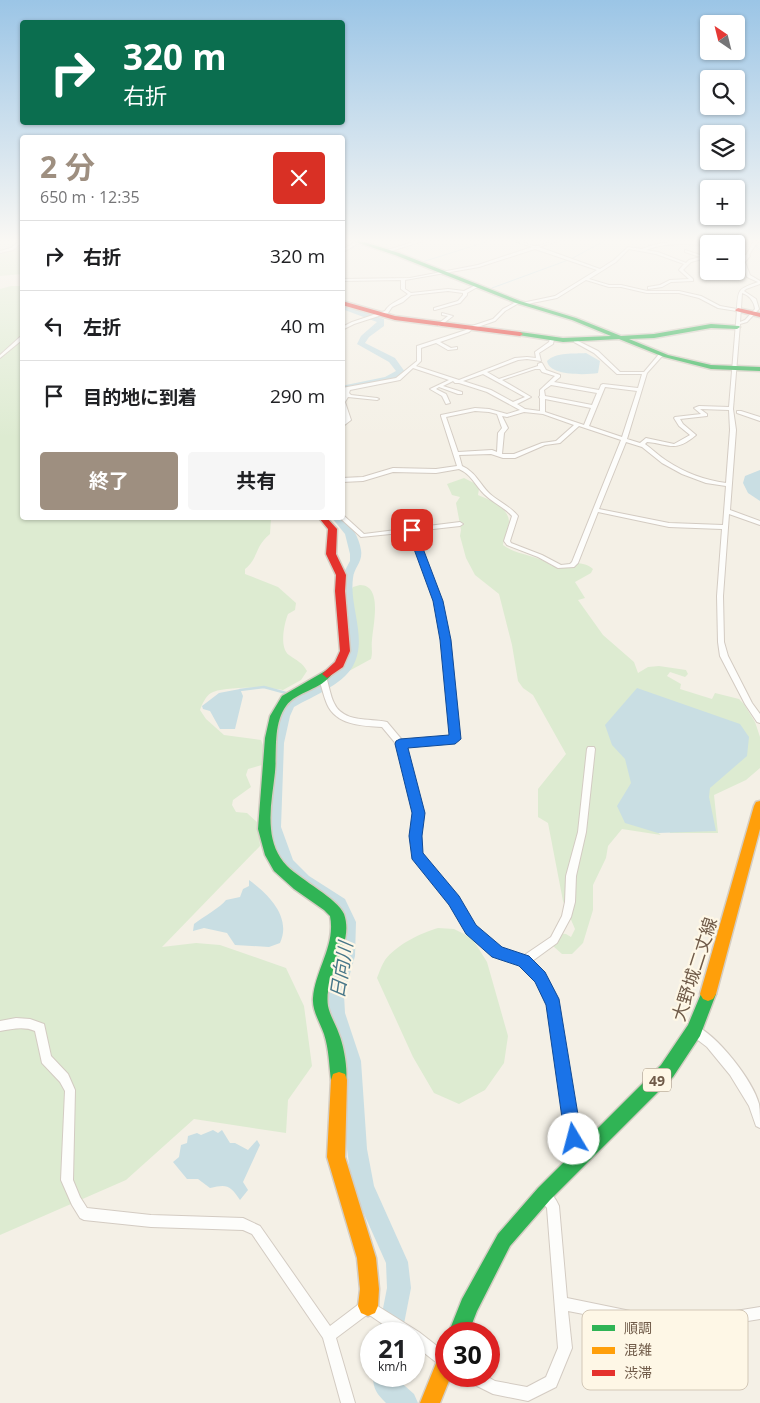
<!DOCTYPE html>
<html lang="ja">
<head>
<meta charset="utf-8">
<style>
	:root { --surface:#fff; --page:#f6f6f6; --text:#202124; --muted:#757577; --line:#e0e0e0; --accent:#9e8f80 }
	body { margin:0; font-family:"Open Sans","Noto Sans JP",sans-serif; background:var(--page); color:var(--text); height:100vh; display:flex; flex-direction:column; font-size:19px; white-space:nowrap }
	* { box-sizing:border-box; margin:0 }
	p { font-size:16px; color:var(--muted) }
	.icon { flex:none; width:28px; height:28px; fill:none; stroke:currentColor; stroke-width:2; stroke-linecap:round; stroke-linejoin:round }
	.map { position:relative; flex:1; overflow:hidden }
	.side { position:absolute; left:20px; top:135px; width:325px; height:385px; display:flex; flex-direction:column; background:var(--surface); border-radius:5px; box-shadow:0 1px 4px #0004 }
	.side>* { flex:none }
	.top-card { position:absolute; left:20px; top:20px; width:325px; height:105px; border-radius:5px; box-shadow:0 1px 4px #0004; background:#0b6e4f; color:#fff; overflow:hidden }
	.needle { width:32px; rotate:325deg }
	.controls { position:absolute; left:700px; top:15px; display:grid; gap:10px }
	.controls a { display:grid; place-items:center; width:45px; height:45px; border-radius:5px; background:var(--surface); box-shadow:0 1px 4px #0004; font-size:25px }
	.speed { position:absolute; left:360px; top:1322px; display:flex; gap:10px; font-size:25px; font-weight:700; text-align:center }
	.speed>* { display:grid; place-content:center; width:65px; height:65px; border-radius:50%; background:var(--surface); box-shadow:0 1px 4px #0004; line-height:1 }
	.speed small { font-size:12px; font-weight:400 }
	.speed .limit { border:8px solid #d22; background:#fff; color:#111 }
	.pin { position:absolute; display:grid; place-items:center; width:42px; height:42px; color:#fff; margin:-21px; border-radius:10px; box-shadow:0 2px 8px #0006 }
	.me { position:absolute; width:55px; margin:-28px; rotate:352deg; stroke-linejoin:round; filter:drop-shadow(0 0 4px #0008) }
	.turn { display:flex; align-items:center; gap:18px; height:105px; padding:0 20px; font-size:22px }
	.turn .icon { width:65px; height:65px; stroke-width:2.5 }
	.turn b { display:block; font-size:35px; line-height:42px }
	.round { display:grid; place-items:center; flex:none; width:52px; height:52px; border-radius:5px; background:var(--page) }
	.headline { display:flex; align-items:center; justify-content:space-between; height:85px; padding:0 20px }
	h1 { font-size:30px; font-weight:700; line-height:38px; color:var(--accent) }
	.cta { display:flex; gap:10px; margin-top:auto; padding:10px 20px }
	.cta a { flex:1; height:58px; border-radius:5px; background:var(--accent); color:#fff; font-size:20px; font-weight:700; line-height:58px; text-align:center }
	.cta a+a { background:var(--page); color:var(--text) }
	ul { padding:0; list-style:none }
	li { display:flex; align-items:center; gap:15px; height:70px; padding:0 20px; border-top:1px solid var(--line) }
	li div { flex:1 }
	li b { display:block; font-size:19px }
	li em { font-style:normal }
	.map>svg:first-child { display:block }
	.green { fill:#ddebd1 }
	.water { fill:#c9dee3 }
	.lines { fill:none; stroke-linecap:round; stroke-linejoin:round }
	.stream-far1 { stroke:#c9dee3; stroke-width:1 }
	.stream { stroke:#c9dee3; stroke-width:2.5 }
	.river { fill:#c9dee3; fill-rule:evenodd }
	.street-casing { stroke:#d3cbc2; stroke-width:2 }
	.fast-casing { stroke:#d4cdc3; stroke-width:3 }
	.slow-casing { stroke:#d4cdc3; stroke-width:3 }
	.jam-casing { stroke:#d4cdc3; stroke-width:3 }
	.street { fill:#fdfdfb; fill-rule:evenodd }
	.fast { fill:#30b455; fill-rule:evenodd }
	.slow { fill:#ff9f0a; fill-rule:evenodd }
	.jam { fill:#e5322d; fill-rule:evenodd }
	.route { fill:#1a73e8; stroke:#114b97 }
	.labels { text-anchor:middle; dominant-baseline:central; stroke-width:4.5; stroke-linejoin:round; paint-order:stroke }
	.shield { fill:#fef7e6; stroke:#9b8a78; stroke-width:1 }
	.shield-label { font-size:14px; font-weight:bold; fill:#705b49 }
	.near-street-label { font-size:18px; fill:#705b49; stroke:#fef7e6 }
	.near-water-label { font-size:19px; font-style:italic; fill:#487789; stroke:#fef7e6 }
	.key { fill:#fef7e6; stroke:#d3c8b7; stroke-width:1 }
	.key-label { font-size:14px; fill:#705b49 }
</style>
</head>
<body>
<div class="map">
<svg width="760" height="1403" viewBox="0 0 760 1403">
	<rect width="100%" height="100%" fill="#f4f0e6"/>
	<path class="green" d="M22 244V274L0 276V253L18 248Z
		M11 286H22V518H271L270 534C254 547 259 558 245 569V574L278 587 296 603 295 610 288 614C284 624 279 648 289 655 297 661 302 662 307 671L301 680 283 690C270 687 222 686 211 693 206 696 202 704 200 710L206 719 224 735 261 740 266 753 262 765 248 769 246 775 251 787 233 800 232 805 236 812 247 813 258 823 260 846 162 947 196 943 220 945 286 968 304 1006 312 1066 288 1100 286 1133 194 1119 126 1180 0 1235V289Z
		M464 478 474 483 479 489 478 495C488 499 508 507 509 521 509 528 504 538 503 545 517 556 537 554 552 566 566 565 582 559 593 569L591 573 575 582 585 598 578 600 603 635 634 662 638 673 648 667 659 666 686 670 688 674 685 677 670 672 667 676 681 684 680 689 712 699 715 693 739 699 744 704 755 722 760 737V768L746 780 714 795 718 833H670L669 828 627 760 653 829 661 835 622 829 608 846 606 858 593 885V910L583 943 572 954H562L553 946 550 939 555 933 566 934 571 937 575 929 563 901 548 823 538 817V789L566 754 533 695 523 688 518 681 512 645 499 594 475 575 466 558 460 536 461 530 456 503 460 497 452 495 447 484Z
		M360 585C383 585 373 625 372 640 371 647 373 652 371 659L349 671 354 651 351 591 353 587Z
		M438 928 454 929 472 938 487 962 508 1036 504 1063 485 1090 459 1104 434 1093 413 1057 377 978C379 973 381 966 385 960 396 945 421 933 438 928Z"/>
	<path class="water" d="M586 353 600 361 598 373C586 375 549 376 547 361 556 352 574 354 586 353Z
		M760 470V501L748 493 743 483 745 476Z
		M637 688 740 724 749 737 747 756 710 788 709 797 716 831 658 833 625 823 617 806 631 783 625 759 612 745 605 725Z
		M240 689 243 696 235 729H220L210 711 203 709 202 706 219 693Z
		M249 880C268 894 292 917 280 943L269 947 235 945 227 933 204 928 193 931 194 924C203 917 221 907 226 900L240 897 243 889 249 886Z
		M213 1130 218 1133 222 1130 230 1143H235L248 1150 257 1140 260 1145 243 1182 248 1190 240 1200C230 1185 227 1184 210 1188L198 1179H187L173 1162 179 1157 181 1145 187 1143 188 1136 197 1133 201 1135Z"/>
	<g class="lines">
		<path class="stream-far1" d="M760 241 756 247 760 249
			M422 262 489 241
			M492 288 571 259 604 241"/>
		<path class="stream" d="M240 690 264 687 286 693"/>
		<path class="river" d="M342 304 384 319V326L369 337 365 343 395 358 405 372 404 374 390 381 358 386 342 393V387L346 385 385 377 396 371 389 362 357 344 361 336 377 322 342 309Z
			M342 517C352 526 359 537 361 550 363 562 354 567 353 578 349 607 368 638 353 666 342 685 313 696 294 707L290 716 284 743 281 827 293 860 309 876 345 899 356 922 355 956 344 995 345 1013 361 1061 367 1149 374 1186 408 1262 411 1288 402 1334H378L387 1288 386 1263 352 1187 347 1149 341 1061 327 1013 326 995 337 956 338 922 333 909 297 886 281 870 271 847 265 827 270 743 276 716 284 700 335 671 341 663 345 653 346 641 341 578 350 561V554L345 534 332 518Z
			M373 1376H397V1379L414 1394 418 1403H386C377 1394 373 1389 373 1376Z"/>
		<defs>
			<path id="street" d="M19 241H22V242L13 250 0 253V251L11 248Z
				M357 241H362L342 253V250Z
				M416 241H423L388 252 385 251Z
				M515 241C523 241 529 246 536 246 543 246 549 241 557 241L539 247 600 269 614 260 628 247 642 249 653 245 674 241 710 243 709 245C688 244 666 242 646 250L658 252 686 263 689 260 700 257 685 252V250L703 256 709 255V257L691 262 683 270 693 279V281L671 282 662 287 648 289V287L660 285 670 280 689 279 679 270 684 264 656 254 629 249 616 262 589 279 609 285H621L647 291H679L701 296 720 306 737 309C738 288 739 289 758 282L747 277 741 262 744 257 736 256V254L746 255 754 241H758L749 255 750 256 745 262 750 275 760 281V284L746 289 744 291 756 299 759 309 747 322 740 324 733 409 736 430 730 510 760 521V525L729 514 723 596 724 642 728 656 752 703 760 714V723L757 722 745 704 720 656 718 642 717 596 722 529 669 527 598 512 578 563 574 567 558 568 538 557 507 545 504 541 512 516C504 507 493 503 484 494 475 485 471 474 459 469L436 473 393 472 363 481 342 482V478L363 477 393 468 436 469 457 466 441 416V415L475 408 489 409 507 414 520 410 487 392 459 383H455L453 381 443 386 462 392V394H458L439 387 436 389 446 394 450 403 446 404 442 396 430 389 449 380 413 368 400 380 350 390 349 393 351 395 377 398 379 399 377 400 348 397 345 402 351 420 342 427V423L345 420C343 409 341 401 345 391H342V388L396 378 417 361V346L466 330 469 327 493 319 503 309 518 301H519V303L505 311 495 321 472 329 469 332 440 342 451 348 457 347V349L448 350 436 343 421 348V361L416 366 459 380 515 358 527 357 536 358 535 352 549 342 550 339 552 338 554 339 553 344 539 353 541 361 527 359 518 360 487 372 499 379 538 366V364L540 363H542L546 370 560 375V377L554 382 599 390 601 385 603 384 638 388 642 374H617L594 353 574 342V341L576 340 598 351 620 372H644L660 353 664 354 647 373 627 439 640 443 646 438 674 444 690 435 679 426 674 418 675 417 701 414 694 408 699 406 729 407 737 311 718 308 699 298 679 293H647L621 287H609L586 280 557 298 522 305V303L555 296 597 270 535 249 479 267 405 280V289L411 293 448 289 464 291 476 285 479 286 467 293V295L460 303 435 310H434V308L458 301 463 295V293L448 291 411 295 403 302 392 307 388 313 354 324 342 330V327L352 322 385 311C390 302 400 301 408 294L401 289V280L342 281V279L410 278 478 265 532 247ZM742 293C749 295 754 301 755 309L745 320 740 322ZM535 369H540L542 372 555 376 540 390V396L539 397 540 398V411L525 409 517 404 531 397 502 380ZM483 374 525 397 513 402 491 390 463 381ZM551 385 597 393 592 405 545 396 544 390ZM605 387 637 391 622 437 589 426ZM545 399 591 408 584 425 545 412ZM700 409 729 410 730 430 726 483C705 480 685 473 667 461 659 456 652 449 645 444L647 442C670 444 675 453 696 435L683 424 680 419 707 416V414ZM475 411 489 412 497 414 502 428 498 433 497 452 492 450 458 452 446 417ZM524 412 543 414 574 425 556 441 542 443 514 454H502L504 433 508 428 502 416 507 417ZM579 426 621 440 572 562 570 564 561 565 542 555 511 543 510 541 518 516C510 506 499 502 490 494 480 485 476 472 462 466L459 455 491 454 503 458H515L545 445 560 443ZM626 442 642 447 662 463 682 474 706 483 726 486 723 525 669 523 599 509Z
				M442 313 453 316 440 326H438V324L448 316 442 315Z
				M20 337H22V340L0 358V355Z
				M737 411H741L760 417V421L737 413Z
				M342 514 364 534 460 522 463 524 460 526 415 531 441 601 449 640 459 739 458 741 455 742 406 747 422 813 419 836 421 854 457 898 474 926 501 948 523 956 551 937 562 916 565 902 566 876 578 832 587 749 588 747H594L595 749 586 832 576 876 575 902 571 917 557 943 531 962 544 974 558 1005 579 1136 590 1148 592 1152 590 1156 586 1158C579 1155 571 1146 568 1139L548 1005 536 980 521 965 495 955 468 932 451 904 414 858 411 836 414 813 397 745 382 727C362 726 336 725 327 704 323 695 322 686 318 677L322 674 326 677C329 685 330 695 334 703 343 723 369 718 387 722L403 741 451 736 443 640 435 601 410 532 361 537 340 518H342Z
				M16 1018 30 1019 44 1024 51 1056 68 1074 75 1090 73 1180 80 1197 87 1208 151 1215 243 1218 260 1226 330 1326 363 1301 368 1300 419 1332 446 1353V1368L441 1366 414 1345V1334H397L368 1314 336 1338 355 1403H341L323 1338 252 1234 243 1230 151 1227 84 1220 80 1218 72 1205 61 1180 65 1091 60 1082 42 1063 35 1031C24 1026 12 1029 0 1031V1021Z
				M694 1025C717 1034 753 1081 759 1104 760 1111 760 1120 760 1128L756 1126 749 1106 730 1075 707 1047 690 1034 689 1030 690 1026Z
				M544 1189C551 1192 556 1199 559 1206L567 1298 645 1314 705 1316 760 1307V1319L705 1328 645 1326 568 1311 572 1348 556 1387 528 1401 493 1394 467 1381 465 1376H486L495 1381 527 1387 546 1377 558 1348 547 1208 540 1199 538 1195 540 1191Z"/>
			<path id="fast" d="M353 241H361L399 253 520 301 576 318 621 336 654 334 711 324 739 326 740 327 737 329 711 328 654 338 629 339 668 355 711 365 760 367V371L711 369 664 357 619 339 563 342 518 335 517 334 520 332 563 338 611 336 572 320 516 303 395 255Z
				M327 670 331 671 332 674C321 690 297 691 286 706 273 724 277 751 275 772 273 791 269 810 271 829 272 842 277 856 287 866 301 880 338 899 344 914 355 946 323 975 328 1006 330 1016 336 1025 339 1034 344 1046 349 1074 345 1086L339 1088 333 1086 331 1080C329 1065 329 1049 324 1034 320 1022 312 1011 313 998 315 970 336 945 330 916L324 910 294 889 274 871 265 855 258 829 265 738 270 716 282 696Z
				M708 987 713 989 716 994 700 1036 673 1077 550 1200 510 1246 477 1311 468 1334H448L462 1299 498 1234 538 1188 661 1065 688 1025 703 989Z"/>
			<path id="slow" d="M760 801V829L716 994 713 999 708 1001 703 999 700 994 754 806 756 802Z
				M339 1072 345 1074 347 1080 345 1157 376 1258 379 1289 378 1306 375 1313 368 1316 361 1313 358 1306 360 1289 357 1258 327 1157 331 1080 333 1074Z
				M446 1353V1376H451L440 1403H420L439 1356Z"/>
			<path id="jam" d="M342 301 395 316 520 332 523 334 520 336 395 320 342 305Z
				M738 308 760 313V317L736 311 735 310Z
				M319 518H327L337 529 336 554 346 575 345 591 350 651 343 667 327 678 322 674 335 662 340 651 335 591 336 575 326 554 328 529Z"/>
		</defs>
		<use href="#street" class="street-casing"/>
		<use href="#fast" class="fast-casing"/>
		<use href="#slow" class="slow-casing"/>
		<use href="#jam" class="jam-casing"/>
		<use href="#street" class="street"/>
		<use href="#fast" class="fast"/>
		<use href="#slow" class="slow"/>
		<use href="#jam" class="jam"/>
	</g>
	<linearGradient id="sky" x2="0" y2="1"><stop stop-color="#9bc5e6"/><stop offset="0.55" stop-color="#faf8f4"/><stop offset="1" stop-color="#faf8f4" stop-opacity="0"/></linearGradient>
	<rect width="760" height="438" fill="url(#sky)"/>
	<path class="route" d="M412 527 416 530 443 601 451 640 461 739 455 744 408 748 425 813 422 836 423 853 459 896 476 925 502 947 529 956 545 972 559 999 582 1139 580 1145 574 1147 567 1145 565 1139 546 1005 535 982 519 966 492 957 466 934 449 905 412 859 409 836 412 813 395 744 396 741 400 739 449 735 440 640 433 601 407 530Z"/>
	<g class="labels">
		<rect class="shield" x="643" y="1068.5" width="28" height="23" rx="4"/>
		<g class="shield-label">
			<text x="657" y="1080">49</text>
		</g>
		<g class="near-street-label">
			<text transform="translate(694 969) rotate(-72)">大野城二丈線</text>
		</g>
		<g class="near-water-label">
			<text transform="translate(341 970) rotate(-81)">日向川</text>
		</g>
	</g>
	<rect x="582" y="1310" width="166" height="80" rx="8" class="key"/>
	<rect x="592" y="1325" width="23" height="6" fill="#30b455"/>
	<rect x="592" y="1347" width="23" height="7" fill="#ff9f0a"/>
	<rect x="592" y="1370" width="23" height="6" fill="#e5322d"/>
	<g class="key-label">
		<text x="624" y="1333">順調</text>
		<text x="624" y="1355">混雑</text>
		<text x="624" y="1378">渋滞</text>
	</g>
</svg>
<div class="controls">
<a><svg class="needle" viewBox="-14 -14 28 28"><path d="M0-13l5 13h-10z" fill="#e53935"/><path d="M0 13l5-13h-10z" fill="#757577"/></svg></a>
<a><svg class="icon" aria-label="search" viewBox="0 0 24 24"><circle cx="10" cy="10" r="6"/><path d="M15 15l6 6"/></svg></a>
<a><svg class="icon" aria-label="layers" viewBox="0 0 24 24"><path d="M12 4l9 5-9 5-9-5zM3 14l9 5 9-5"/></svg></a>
<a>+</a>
<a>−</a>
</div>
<div class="speed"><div>21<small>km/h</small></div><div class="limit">30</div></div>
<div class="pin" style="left:412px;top:530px;background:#d93025"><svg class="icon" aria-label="arrive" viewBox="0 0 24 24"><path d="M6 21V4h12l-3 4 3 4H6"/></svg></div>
<svg class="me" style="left:574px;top:1139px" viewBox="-20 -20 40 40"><circle r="19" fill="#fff"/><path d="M0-13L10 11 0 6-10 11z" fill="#1a73e8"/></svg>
<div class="top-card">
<div class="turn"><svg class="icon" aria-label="right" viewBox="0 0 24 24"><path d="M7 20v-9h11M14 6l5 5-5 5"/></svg><div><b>320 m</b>右折</div></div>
</div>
<section class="side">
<div class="headline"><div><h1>2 分</h1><p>650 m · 12:35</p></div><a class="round" style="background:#d93025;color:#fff"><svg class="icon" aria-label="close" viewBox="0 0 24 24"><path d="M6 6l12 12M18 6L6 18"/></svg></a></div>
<ul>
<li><svg class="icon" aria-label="right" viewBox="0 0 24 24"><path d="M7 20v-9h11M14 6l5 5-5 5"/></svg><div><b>右折</b></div><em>320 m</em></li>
<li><svg class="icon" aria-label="left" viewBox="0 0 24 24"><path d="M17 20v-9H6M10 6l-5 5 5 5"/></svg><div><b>左折</b></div><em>40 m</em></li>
<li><svg class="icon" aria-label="arrive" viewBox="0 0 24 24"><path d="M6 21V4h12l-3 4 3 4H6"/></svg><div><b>目的地に到着</b></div><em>290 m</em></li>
</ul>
<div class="cta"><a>終了</a><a>共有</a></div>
</section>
</div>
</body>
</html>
